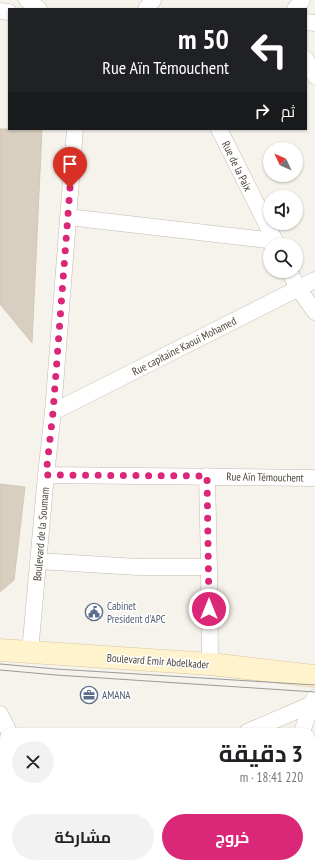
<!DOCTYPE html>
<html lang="ar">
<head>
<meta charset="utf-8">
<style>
	:root { --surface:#fff; --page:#f2f2f2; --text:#202124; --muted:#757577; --accent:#db2777 }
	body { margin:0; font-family:"PT Sans Narrow",Cairo,sans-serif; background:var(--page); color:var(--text); direction:rtl; height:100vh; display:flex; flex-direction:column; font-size:15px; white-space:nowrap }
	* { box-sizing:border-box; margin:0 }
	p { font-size:13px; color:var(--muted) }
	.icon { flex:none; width:22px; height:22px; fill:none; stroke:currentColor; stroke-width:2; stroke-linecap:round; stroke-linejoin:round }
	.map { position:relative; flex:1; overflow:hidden; direction:ltr }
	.details { position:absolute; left:0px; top:728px; width:315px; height:140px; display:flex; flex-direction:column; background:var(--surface); border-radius:12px 12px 0 0; box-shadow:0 1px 3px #0004; direction:rtl }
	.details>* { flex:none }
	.top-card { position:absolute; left:8px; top:8px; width:299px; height:122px; border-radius:0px; box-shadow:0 1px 3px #0004; direction:rtl; background:#202124; color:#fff; overflow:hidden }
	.needle { width:26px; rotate:314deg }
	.fabs { position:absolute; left:263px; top:142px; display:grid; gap:8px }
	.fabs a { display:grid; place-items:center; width:40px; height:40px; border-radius:50%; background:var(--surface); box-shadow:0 1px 3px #0004; font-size:20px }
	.pin { position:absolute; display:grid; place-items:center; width:34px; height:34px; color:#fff; margin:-41px -17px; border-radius:50% 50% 50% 0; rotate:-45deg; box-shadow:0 0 4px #0007 }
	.pin .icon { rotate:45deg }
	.me { position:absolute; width:44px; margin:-22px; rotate:0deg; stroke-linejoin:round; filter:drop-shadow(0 0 3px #0008) }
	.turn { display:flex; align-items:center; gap:14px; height:84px; padding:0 12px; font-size:18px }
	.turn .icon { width:52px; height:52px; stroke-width:2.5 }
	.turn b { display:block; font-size:28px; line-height:34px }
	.then { display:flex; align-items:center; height:38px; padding:0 12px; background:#0003; gap:8px; font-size:15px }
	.round { display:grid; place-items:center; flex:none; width:42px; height:42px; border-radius:21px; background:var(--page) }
	.head { display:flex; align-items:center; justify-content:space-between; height:68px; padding:0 12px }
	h1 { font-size:24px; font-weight:700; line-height:30px }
	.cta { display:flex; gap:8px; margin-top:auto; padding:8px 12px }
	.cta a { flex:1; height:46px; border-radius:24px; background:var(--accent); color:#fff; font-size:16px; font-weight:700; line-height:46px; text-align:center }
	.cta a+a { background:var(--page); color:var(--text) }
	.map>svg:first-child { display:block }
	.building { fill:#d8cfc1; stroke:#d3c7b4 }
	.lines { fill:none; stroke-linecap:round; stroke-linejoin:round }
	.street-casing { stroke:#c2bbae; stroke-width:17 }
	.secondary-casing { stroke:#d6c79b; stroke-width:23 }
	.street { stroke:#fff; stroke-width:16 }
	.secondary { stroke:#fff3cd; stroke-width:22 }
	.tram { stroke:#9a9a9a; stroke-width:1 }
	.route { stroke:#db2777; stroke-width:7; stroke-dasharray:0 12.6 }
	.labels { text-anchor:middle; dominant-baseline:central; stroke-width:3; stroke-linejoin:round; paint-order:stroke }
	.street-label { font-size:11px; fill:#4b4439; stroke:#fff }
	.service-label { font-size:11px; fill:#4e5e75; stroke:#fff; text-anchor:start }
</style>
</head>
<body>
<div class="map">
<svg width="315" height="868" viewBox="0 0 315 868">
	<rect width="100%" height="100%" fill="#f6f3ec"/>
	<path class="building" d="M0 129H42L32 343 0 304Z
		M0 484 25 487 14 580 0 592Z"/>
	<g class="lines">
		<defs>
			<path id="street" d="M27 0 39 9
				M146 9 153 0
				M295 9 302 0
				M0 11 9 12
				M306 22 315 23
				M306 59 315 76
				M219 129 277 245
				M68 217 275 241
				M289 271 298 288 315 312
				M53 412 315 280
				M46 475 315 478
				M207 476 209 567 210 664
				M38 561 138 567H209
				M30 652 46 475 53 412 75 129
				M0 714 9 732
				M247 732 312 704
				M302 732 314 698
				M0 836 4 834
				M72 864 74 868
				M208 864 209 868
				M252 865 306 868"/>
			<path id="secondary" d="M0 650 210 664 315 676"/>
		</defs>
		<use href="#street" class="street-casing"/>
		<use href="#secondary" class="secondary-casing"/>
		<use href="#street" class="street"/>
		<use href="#secondary" class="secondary"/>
		<path class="tram" d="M0 664 56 669 315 685
			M0 670 56 675 315 692"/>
	</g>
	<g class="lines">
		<path class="route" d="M70 188 53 412 46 475 207 476 209 609"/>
	</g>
	<defs>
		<symbol id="civic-ring" viewBox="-11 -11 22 22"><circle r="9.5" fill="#fff" stroke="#5c6f8a" stroke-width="1.5"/><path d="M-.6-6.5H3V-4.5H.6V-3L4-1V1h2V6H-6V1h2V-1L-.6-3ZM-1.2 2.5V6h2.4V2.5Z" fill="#5c6f8a"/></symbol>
		<symbol id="office-ring" viewBox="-11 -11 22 22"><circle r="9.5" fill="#fff" stroke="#5c6f8a" stroke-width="1.5"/><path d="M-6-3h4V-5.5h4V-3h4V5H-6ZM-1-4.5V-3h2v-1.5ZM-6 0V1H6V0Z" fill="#5c6f8a"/></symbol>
	</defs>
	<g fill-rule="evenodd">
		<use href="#civic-ring" x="84" y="602" width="20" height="20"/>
		<use href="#office-ring" x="79" y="685" width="20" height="20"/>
	</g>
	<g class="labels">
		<g class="street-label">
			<text transform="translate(237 166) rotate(64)">Rue de la Paix</text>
			<text transform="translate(184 346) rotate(-27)">Rue capitaine Kaoui Mohamed</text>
			<text transform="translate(265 477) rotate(1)">Rue Aïn Témouchent</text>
			<text transform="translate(41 534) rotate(-85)">Boulevard de la Soumam</text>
			<text transform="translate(158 661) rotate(4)">Boulevard Emir Abdelkader</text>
		</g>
		<g class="service-label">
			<text x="107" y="606">Cabinet<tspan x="107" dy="13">President d'APC</tspan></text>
			<text x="102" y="695">AMANA</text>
		</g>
	</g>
</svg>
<div class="fabs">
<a><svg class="needle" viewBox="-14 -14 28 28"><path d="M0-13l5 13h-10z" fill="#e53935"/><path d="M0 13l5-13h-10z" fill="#757577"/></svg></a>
<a><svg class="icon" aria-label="sound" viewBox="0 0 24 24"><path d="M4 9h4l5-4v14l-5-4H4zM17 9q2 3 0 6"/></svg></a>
<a><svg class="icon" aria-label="search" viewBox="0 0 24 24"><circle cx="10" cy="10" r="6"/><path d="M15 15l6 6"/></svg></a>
</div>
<div class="pin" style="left:70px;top:188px;background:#d93025"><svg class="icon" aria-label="arrive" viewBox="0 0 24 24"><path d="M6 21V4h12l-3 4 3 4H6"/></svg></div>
<svg class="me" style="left:209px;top:609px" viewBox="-20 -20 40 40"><circle r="17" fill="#db2777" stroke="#fff" stroke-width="3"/><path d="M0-11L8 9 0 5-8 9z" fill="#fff"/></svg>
<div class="top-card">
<div class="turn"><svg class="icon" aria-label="left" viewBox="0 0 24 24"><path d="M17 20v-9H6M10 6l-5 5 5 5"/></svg><div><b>50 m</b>Rue Aïn Témouchent</div></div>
<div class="then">ثم<svg class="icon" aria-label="right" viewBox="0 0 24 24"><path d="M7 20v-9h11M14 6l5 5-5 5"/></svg></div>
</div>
<section class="details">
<div class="head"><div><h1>3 دقيقة</h1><p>220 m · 18:41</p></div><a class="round"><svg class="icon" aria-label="close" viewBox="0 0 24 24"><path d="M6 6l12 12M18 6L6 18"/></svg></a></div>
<div class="cta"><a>خروج</a><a>مشاركة</a></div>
</section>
</div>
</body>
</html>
